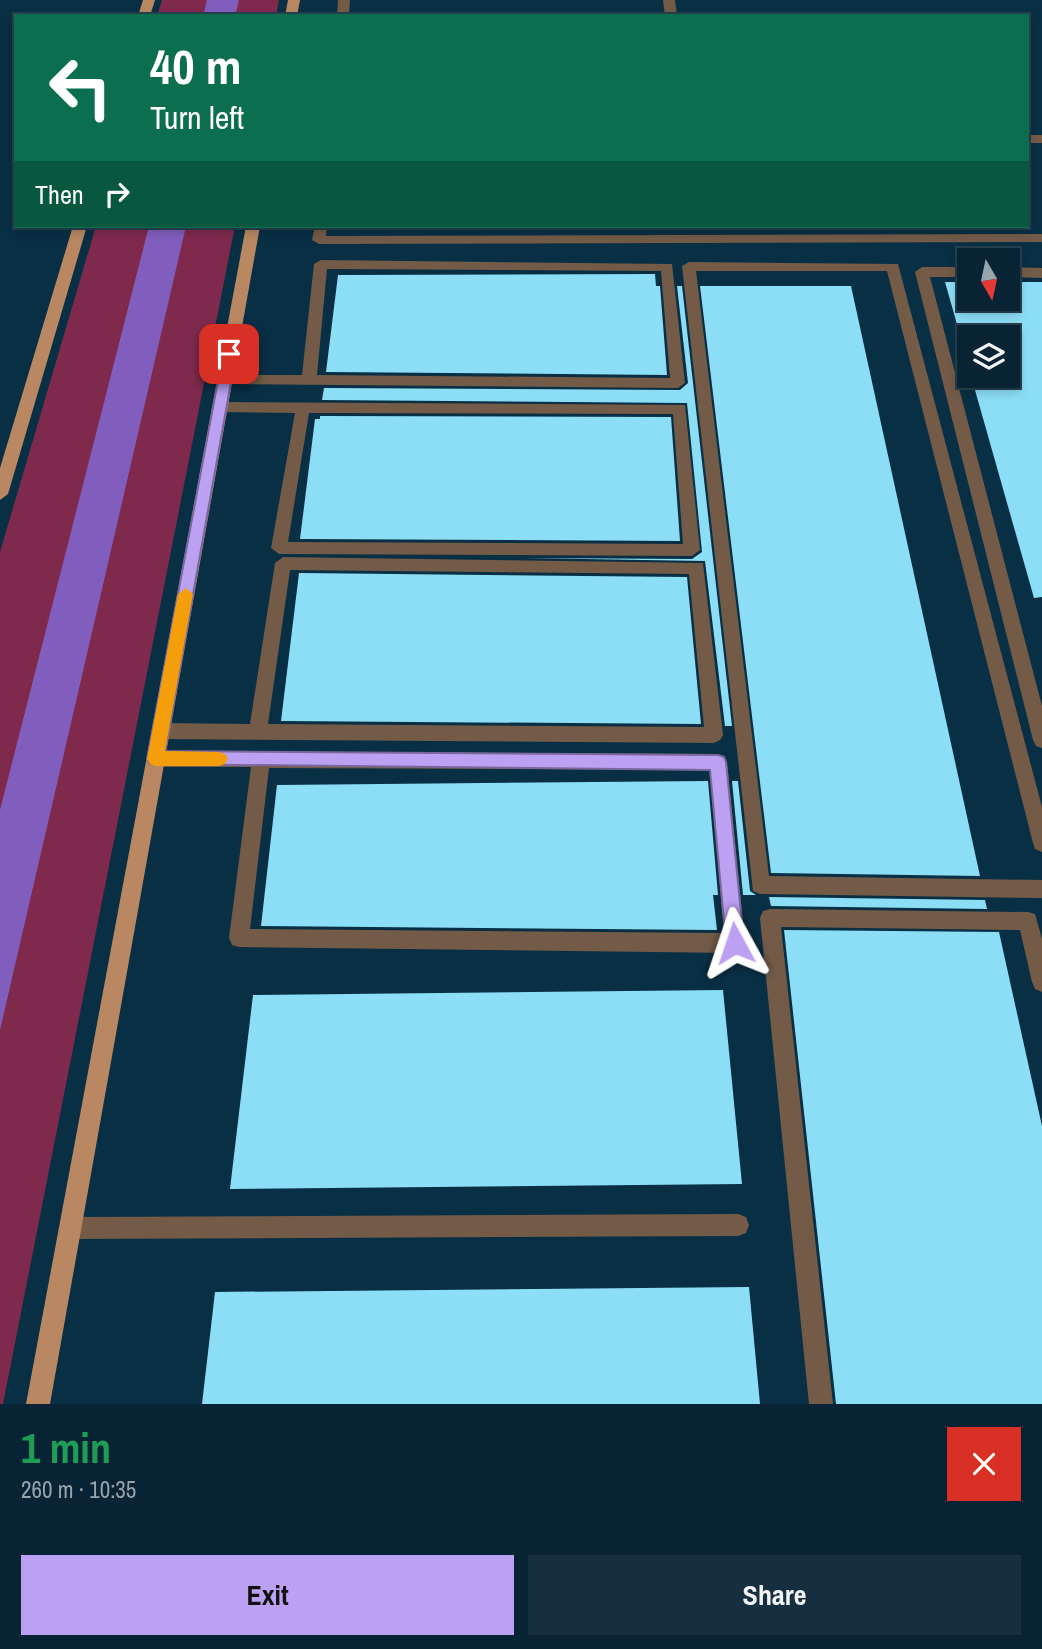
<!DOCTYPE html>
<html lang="en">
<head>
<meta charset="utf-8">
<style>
	:root { --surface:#072334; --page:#152f40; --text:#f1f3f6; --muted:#98a4ac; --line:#28404f; --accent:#bca0f2 }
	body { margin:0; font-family:"Archivo Narrow",sans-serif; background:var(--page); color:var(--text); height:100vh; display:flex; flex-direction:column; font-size:26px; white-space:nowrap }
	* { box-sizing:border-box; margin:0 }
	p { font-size:23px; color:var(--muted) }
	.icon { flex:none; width:38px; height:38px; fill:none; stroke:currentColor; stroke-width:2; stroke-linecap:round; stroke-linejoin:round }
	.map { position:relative; height:1404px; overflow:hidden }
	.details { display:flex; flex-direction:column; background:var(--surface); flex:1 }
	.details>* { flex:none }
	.banner { position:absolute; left:14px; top:14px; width:1015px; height:214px; border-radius:0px; box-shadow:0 4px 10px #0003,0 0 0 2px var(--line); background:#0b6e4f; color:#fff; overflow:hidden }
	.needle { width:46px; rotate:171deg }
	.controls { position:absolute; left:957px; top:248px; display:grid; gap:14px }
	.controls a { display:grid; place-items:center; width:63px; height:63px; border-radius:0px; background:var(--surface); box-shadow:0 4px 10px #0003,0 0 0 2px var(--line); font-size:35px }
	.pin { position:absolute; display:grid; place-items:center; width:60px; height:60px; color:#fff; margin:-30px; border-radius:14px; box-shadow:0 4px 10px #0006 }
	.me { position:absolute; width:77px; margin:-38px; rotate:355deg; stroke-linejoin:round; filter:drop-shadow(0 0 5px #0008) }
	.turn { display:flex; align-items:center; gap:24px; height:147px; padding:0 21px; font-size:32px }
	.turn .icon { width:91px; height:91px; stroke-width:2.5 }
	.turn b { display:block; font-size:49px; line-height:60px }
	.then { display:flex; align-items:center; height:66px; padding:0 21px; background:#0003; gap:14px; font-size:26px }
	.round { display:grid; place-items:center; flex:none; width:74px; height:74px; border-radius:0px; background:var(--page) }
	.overview { display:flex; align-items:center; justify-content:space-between; height:119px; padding:0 21px }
	h1 { font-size:42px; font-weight:800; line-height:52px; color:#1e9e55 }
	.button { display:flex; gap:14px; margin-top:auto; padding:14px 21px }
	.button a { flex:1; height:80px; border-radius:0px; background:var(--accent); color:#111; font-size:28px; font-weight:800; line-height:80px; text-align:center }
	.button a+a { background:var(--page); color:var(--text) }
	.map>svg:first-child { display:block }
	.green { fill:#7f2a4d }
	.water { fill:#815ebd }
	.building { fill:#8cdef6 }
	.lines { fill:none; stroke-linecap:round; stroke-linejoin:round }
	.minor { fill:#735b48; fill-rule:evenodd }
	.major { fill:#b98862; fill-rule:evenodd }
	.route { fill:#bca0f2; stroke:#7a689d; stroke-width:2 }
	.slow { fill:#f59e0b }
</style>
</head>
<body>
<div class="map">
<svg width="1042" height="1404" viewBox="0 0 1042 1404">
	<rect width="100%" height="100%" fill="#092f45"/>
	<path class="green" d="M162 0H279L276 16H157Z
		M96 226H235L3 1404H0V552Z"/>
	<path class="water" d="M207 0H239L235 16H203Z
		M149 226H186L0 1030V810Z"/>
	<path class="building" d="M655 274 656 286H660L667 375 326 372 338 275Z
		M945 282H970V299H1008V282H1042V597L1034 598 971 376H1008V338H970V370Z
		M677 286H682L732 726H725L705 561 523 558 692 559 702 552 687 403 322 400 324 388 680 390 688 383Z
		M700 286H851L980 876 771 873Z
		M320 416 671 417 680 541 300 539 315 419H320Z
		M299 573 687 577 701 724 281 721Z
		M708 781 718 895H713L717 930 261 926 277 785Z
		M732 781H738L750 891 756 895H743Z
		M769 897 985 900 987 909 771 906Z
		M784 930 999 932 1042 1126V1404H836Z
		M723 990 742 1184 230 1189 253 995Z
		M749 1287 760 1404H202L215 1292Z"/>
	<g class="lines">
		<path class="minor" d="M338 0H350L349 16H337Z
			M663 0H675L677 16H665Z
			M1027 135H1042V143H1027Z
			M315 226H327L326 236 1042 234V242L319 244 312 240Z
			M321 260 672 264 685 383 678 388 219 384 217 380 224 375H302L314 264ZM327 269 661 271 670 378 317 375Z
			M689 262 898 264 1042 807V852L1035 849 1033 843 887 271H696L769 876 1042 880V898L760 894 753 891 682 266Z
			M922 267H970V277H930L1042 706V748L1036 746 1033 740 915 272Z
			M1008 267 1042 268V278L1008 277Z
			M220 402 685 405 700 550 692 556 279 554 271 548 295 413 220 412 213 407ZM309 413 673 414 683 544 288 542Z
			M283 557 703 563 723 735 720 740 714 743 161 739 155 736 152 731 155 726 161 723 250 724 275 563ZM290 570 689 574 704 727 268 724Z
			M155 751 718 754 724 756 727 762 745 943 742 950 735 953 239 947 232 945 229 938 251 767H155L149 765 146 759 149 753ZM269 768 710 770 724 933 250 929Z
			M770 909 1028 912 1035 914 1042 939V992L1035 989 1032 982 1020 930 781 927 833 1404H809L760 918 763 911Z
			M738 1214 746 1217 749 1225 746 1233 738 1236 70 1239 62 1236 59 1228 62 1220 70 1217Z"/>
		<path class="major" d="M143 0H155L150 16H138Z
			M288 0H300L297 16H285Z
			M73 226H87L8 494 0 500V468Z
			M246 226H260L50 1404H26Z"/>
	</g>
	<path class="route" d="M229 350 236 354 165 751 718 755 724 757 726 762 744 943 741 949 735 952 729 949 726 943 710 770 150 764 147 759 223 354Z"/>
	<path class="slow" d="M186 588 193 594 165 751 219 752 225 754 228 759 225 764 219 766H155L150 764 147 759 178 594Z"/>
</svg>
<div class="controls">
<a><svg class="needle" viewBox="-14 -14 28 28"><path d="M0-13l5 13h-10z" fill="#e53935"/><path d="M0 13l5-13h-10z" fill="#98a4ac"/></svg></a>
<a><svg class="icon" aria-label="layers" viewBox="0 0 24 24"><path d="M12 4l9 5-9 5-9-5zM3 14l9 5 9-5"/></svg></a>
</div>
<div class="pin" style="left:229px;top:354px;background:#d93025"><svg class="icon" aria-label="arrive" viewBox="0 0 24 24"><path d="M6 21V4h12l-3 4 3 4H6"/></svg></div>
<svg class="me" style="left:735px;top:943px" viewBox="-20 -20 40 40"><path d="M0-17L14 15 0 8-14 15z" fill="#bca0f2" stroke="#fff" stroke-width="4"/></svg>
<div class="banner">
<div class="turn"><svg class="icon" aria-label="left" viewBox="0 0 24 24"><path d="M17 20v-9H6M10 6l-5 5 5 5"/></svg><div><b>40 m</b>Turn left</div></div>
<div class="then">Then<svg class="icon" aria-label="right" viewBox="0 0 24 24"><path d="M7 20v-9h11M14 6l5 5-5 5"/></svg></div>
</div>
</div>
<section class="details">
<div class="overview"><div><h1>1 min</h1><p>260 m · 10:35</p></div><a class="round" style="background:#d93025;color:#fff"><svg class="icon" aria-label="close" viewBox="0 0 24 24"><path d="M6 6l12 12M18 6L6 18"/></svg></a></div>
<div class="button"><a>Exit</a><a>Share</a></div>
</section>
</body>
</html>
